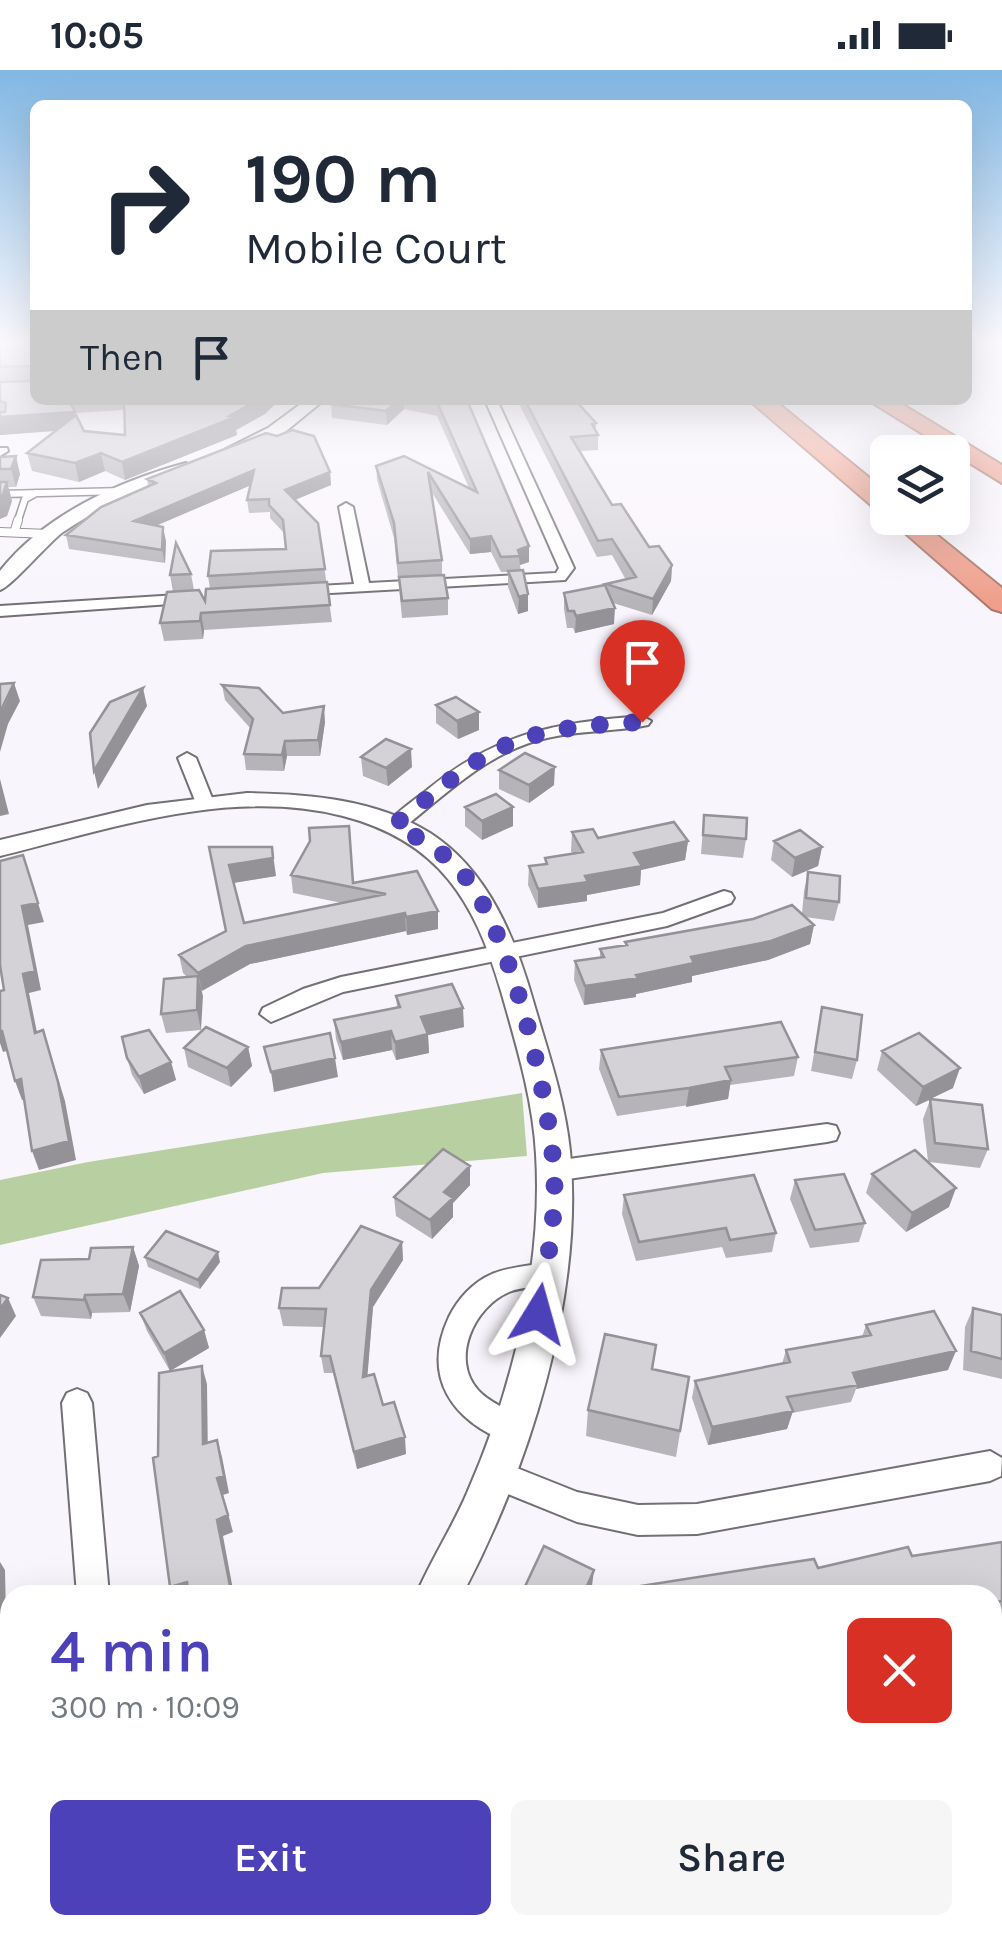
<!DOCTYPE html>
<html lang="en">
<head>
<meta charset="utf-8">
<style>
	:root { --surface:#fff; --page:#f6f6f7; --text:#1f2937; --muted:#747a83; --accent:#4c41b8 }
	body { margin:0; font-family:Karla,sans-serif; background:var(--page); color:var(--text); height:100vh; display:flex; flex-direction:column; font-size:38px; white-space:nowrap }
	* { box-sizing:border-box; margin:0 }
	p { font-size:32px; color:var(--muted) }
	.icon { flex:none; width:55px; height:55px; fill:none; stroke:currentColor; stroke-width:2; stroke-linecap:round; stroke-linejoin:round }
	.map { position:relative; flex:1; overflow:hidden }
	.panel { position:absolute; left:0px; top:1515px; width:1002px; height:350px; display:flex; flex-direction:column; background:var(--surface); border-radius:30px 30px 0 0; box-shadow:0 10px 40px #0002 }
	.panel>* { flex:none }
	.hud { position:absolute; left:30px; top:30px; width:942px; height:305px; border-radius:15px; box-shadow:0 10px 40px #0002; background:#fff; color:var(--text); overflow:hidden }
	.controls { position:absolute; left:870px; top:365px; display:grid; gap:20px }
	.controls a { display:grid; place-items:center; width:100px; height:100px; border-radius:15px; background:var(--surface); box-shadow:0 10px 40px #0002; font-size:50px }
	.pin { position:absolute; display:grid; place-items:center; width:85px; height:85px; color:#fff; margin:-102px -42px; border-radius:50% 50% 50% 0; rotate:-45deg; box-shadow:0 0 10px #0007 }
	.pin .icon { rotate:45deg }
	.me { position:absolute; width:110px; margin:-55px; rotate:8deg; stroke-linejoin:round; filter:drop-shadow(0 0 8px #0008) }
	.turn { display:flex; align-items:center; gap:35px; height:210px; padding:0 50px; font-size:45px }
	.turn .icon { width:130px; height:130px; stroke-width:2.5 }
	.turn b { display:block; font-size:70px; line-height:85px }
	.then { display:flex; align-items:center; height:95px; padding:0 50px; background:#0003; gap:20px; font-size:38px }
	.round { display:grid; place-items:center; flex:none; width:105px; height:105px; border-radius:15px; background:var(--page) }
	.overview { display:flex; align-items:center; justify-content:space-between; height:170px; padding:0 50px }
	h1 { font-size:60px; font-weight:600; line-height:75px; color:var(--accent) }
	.button { display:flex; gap:20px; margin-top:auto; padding:20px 50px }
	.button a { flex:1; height:115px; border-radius:15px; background:var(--accent); color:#fff; font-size:40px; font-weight:600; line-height:115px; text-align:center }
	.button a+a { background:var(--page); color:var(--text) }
	.status { display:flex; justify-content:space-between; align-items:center; height:70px; padding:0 50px; background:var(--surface); direction:ltr }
	.status svg { height:28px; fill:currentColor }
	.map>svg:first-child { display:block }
	.green { fill:#b8cfa1 }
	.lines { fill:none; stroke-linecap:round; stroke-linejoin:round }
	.service-far1-casing { stroke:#737075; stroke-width:9 }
	.service-casing { stroke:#737075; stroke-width:10 }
	.minor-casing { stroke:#737075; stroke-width:4 }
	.tertiary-casing { stroke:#737075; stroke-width:4 }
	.motorway-casing { stroke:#ab776b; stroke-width:4 }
	.service-far1 { stroke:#fff; stroke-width:6 }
	.service { stroke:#fff; stroke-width:8 }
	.minor { fill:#fff; fill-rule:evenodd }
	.tertiary { fill:#fff; fill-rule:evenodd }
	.motorway { fill:#ef9f8b; fill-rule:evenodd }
	.wall { fill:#b6b4b9; fill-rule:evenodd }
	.shaded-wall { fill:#949296 }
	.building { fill:#d4d1d7; stroke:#949296; stroke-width:2.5 }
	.route { stroke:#4c41b8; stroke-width:18; stroke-dasharray:0 32.4 }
</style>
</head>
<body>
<div class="status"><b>10:05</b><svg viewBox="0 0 49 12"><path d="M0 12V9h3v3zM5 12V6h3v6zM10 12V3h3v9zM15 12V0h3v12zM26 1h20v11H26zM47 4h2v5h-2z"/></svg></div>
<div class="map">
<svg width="1002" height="1865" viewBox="0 0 1002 1865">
	<rect width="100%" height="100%" fill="#f9f5fc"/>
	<path class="green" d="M522 1023 527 1086 323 1103 0 1175V1110L88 1092Z"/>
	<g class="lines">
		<defs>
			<path id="service-far1" d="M0 424 124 421
				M17 453 25 429 36 423"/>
			<path id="service" d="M15 460 18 450
				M0 462 48 464"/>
			<path id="minor" d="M485 330H497L574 498 565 510 295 525V519L300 517 354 514 339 437 346 433 353 437 369 513 556 503 559 498Z
				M0 378H7L8 381 0 386Z
				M194 524 202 529 199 532 0 546V536Z
				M642 646 651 651 648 655C615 662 580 660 547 668 489 681 447 723 402 759L395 761 385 755C397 742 413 731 427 720 496 663 554 653 642 646Z
				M187 683 196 688 214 733 212 737 205 739 196 733 178 688Z
				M724 821 731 823 734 828 731 833 667 856 343 922 271 952 260 944 263 938 303 919 341 907 663 843Z
				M827 1054 836 1056 839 1063 836 1070 827 1072 554 1111 545 1108 541 1101 545 1094 554 1091Z
				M545 1193 555 1197 559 1205 555 1213C540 1218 523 1216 509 1222 474 1237 450 1289 478 1320 492 1336 516 1339 525 1359L521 1369 510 1373C452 1351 421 1307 449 1247 458 1229 473 1212 492 1204 509 1197 527 1196 545 1193Z
				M77 1319 87 1323 92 1333 109 1525H77L62 1333 67 1323Z
				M990 1381 1002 1388 1001 1406 990 1411 697 1464 638 1465 577 1452 483 1414 479 1404 483 1394 494 1389 577 1422 638 1435 697 1434Z
				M120 1855H158L161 1865H123Z"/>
			<path id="tertiary" d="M306 330H324L280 366 234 384 226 379 268 358Z
				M186 393 195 398 192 402C148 419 102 435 63 462 47 474 11 517 0 520V501C44 445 119 411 186 393Z
				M247 723C309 724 376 729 430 763 489 801 516 870 534 934 548 982 565 1031 570 1081 584 1226 529 1398 462 1525H416C431 1490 452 1458 467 1423 512 1321 543 1196 536 1084 533 1029 516 974 501 921 475 831 439 771 343 746 230 717 109 759 0 786V770L147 735Z
				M168 1855H224L220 1865H164Z"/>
			<path id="motorway" d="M749 330H774L888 423V444L879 442Z
				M868 330H895L1002 395V413Z
				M888 448H916L1002 518V542L992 539Z"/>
		</defs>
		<use href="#service-far1" class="service-far1-casing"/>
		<use href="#service" class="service-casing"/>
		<use href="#minor" class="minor-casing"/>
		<use href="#tertiary" class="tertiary-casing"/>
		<use href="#motorway" class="motorway-casing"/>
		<use href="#service-far1" class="service-far1"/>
		<use href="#service" class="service"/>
		<use href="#minor" class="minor"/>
		<use href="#tertiary" class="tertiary"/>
		<use href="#motorway" class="motorway"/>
	</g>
	<path class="wall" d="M0 272H35V330H279L265 344 236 360 237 365 125 410 105 401 79 412 32 401 27 383 56 361 0 365ZM124 340 125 365 84 361 75 343Z
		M335 330H467L529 476V492L520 495 528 541 518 544 508 517V502H501L491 482 470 484 431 421 442 490V505L448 528V545L402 548 394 468 377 410 376 396 404 386 469 418 437 346 404 339 387 355 332 348 331 334Z
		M517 330H575L596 353V361L598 365V380L580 381 612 435 649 477 672 495 671 511 652 545 613 533 614 554 575 563 573 558H567L564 539V523L606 517V514L626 510 612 485 597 487Z
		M0 387 20 404 16 417H8L12 431 7 446 0 449Z
		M330 402 331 415 295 430 318 453 332 552 204 560 203 569 164 571 160 553 173 522 170 505 191 504 194 520 205 531 210 519 208 506 286 479 284 463 270 448V442L249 443 247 430 251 415 156 456 166 471 165 493 69 479 66 465 148 416 147 409Z
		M222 615 283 643 325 652 320 686H287L284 701 246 700 244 684 251 659 225 630Z
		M436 635 479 660 458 669 436 653Z
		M361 687 412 697 388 716 363 706Z
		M499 700 554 715 529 733 499 719Z
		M465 737 513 756 482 770 465 756Z
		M704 745 746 769 743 788 701 784Z
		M572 762 598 768 688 771 685 790 641 800 640 815 587 825V831L538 838 528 815 529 796 545 794V788L573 784 571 781Z
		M774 771 822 777 818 796 792 807 771 790Z
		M209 777 276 806 234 813 244 853 342 833 293 823 291 805 354 813 438 841V859L407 865 406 861 250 894 201 920V960L166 963 161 944 187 907 183 903 179 885 226 861Z
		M808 802 839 832 834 851 805 847 814 855 810 874 768 890 692 906V912L636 924V927L584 935 574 910 575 891 600 887V879L625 875V872L802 844 804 821Z
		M396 926 464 957 428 965 429 983 396 990 392 980 343 990 336 969 334 950 397 937Z
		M822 937 857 990 852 1009 811 1001Z
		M248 977 252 996 231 1017 188 997 184 978Z
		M601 980 798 987 794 1006 730 1015 728 1029 617 1046 599 999Z
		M882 981 953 1018 930 1029 988 1079 980 1098 929 1092 949 1137 906 1162 866 1123 872 1104 928 1091 923 1049 930 1030 916 1036 877 1000Z
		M127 988 171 992 176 1010 144 1024 132 1005Z
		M470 1096V1115L453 1133V1147L432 1169 396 1146 394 1127Z
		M795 1110 865 1153 859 1172 810 1178 790 1129Z
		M624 1125 776 1163 772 1182 726 1188 722 1177 636 1191 622 1144Z
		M402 1172 403 1190 373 1237 367 1306 406 1384 357 1399 333 1303H324L321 1286 324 1257 283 1256 279 1238Z
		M133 1177 139 1196 130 1242 92 1243 91 1249 41 1246 33 1227 89 1189Z
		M145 1187 220 1192 200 1219 148 1197Z
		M973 1238 1002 1245V1309L963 1300 965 1257Z
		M140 1243 204 1260 209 1278 170 1301 147 1261Z
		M866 1255 948 1300 856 1319 851 1332 792 1343 787 1359 708 1375 692 1328 695 1311 782 1294 786 1280 862 1267Z
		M656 1275 653 1299 689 1307 676 1387 586 1366 588 1340Z
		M1002 1472V1547L992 1549V1525H632L634 1517 818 1498 912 1486Z
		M838 1855H934L906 1865H842Z"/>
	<path class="shaded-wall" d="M258 330H279L265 344 236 360 237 365 125 410 122 392 229 346Z
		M398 330H403L404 339 387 355 386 341Z
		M75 342 78 359 0 365V347Z
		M101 383 105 401 79 412 75 393Z
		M16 386 20 404 16 417 11 399Z
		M254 400 256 413 136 464 134 451Z
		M330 402 331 415 287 433 285 420Z
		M7 412 12 431 7 446 0 449V428Z
		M163 457 166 471 165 493 162 480Z
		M491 466V482L470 484V469Z
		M529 476V492L520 495 518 480Z
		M672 495 671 511 652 545 653 529Z
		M528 524V541L518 544 519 527Z
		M615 538 614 554 575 563 576 546Z
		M201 543 204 560 203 569 200 551Z
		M14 613 20 631 8 654 0 682V646Z
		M143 618 147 636 98 719 94 701Z
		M324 636 325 652 320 686 318 670Z
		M479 642V660L458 669 457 651Z
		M285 671 287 686 284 701 282 685Z
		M411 679 412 697 388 716 386 698Z
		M555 697 554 715 529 733V715Z
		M0 709 9 744 0 746Z
		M513 737V756L482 770V751Z
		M688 771 685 790 641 800 640 815 587 825V831L538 838V819L634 783Z
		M272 777 276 806 232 813 229 795Z
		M822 777 818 796 792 807 795 788Z
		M38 833 44 852 28 855 41 920 29 923 41 982 35 963 23 904 22 836Z
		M438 841V859L407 865 406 847Z
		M405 843 406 861 250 894 202 921 198 903 246 876Z
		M814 855 810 874 768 890 692 906V912L636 924V927L584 935 585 916 636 905 691 887Z
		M198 906 203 926 201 960 197 940Z
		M463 938 464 957 428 965 429 983 396 990 395 972 421 947Z
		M43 960 65 1031 76 1090 39 1100 32 1081Z
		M0 961H2L10 980 3 982 0 973Z
		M391 961 392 980 343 990 341 972Z
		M248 977 252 996 231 1017 227 998Z
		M335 988 338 1007 274 1022 271 1002Z
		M171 992 176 1010 144 1024 139 1007Z
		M960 998 953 1018 916 1036 923 1017Z
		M21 1009 28 1028 22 1030 15 1011Z
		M731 1010 728 1029 686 1037 689 1018Z
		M470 1096V1115L453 1133V1147L432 1169 430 1150 444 1122Z
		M956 1118 949 1137 906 1162 912 1143Z
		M402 1172 403 1190 373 1237 366 1324 363 1307 371 1220Z
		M133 1177 139 1196 130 1242 123 1224Z
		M218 1182 220 1192 200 1219 198 1210Z
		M85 1225 92 1243 91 1249 84 1230Z
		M8 1228 16 1246 0 1268V1239Z
		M204 1260 209 1278 170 1301 164 1283Z
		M956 1281 948 1300 856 1319 858 1315 853 1303Z
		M202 1296 207 1314 208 1391 203 1374Z
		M793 1341 787 1359 708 1375 712 1357Z
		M405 1367 406 1384 357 1399 354 1382Z
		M217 1370 222 1387 229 1423 223 1425 233 1462 223 1466 234 1525H220L217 1450Z
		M0 1492 5 1500 7 1596 10 1640V1781L0 1785Z
		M594 1500 591 1524 583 1525Z
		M187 1512 192 1525H174L170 1517Z
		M1002 1830V1836L992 1840V1834Z
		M915 1855H934L906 1865H887Z"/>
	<path class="building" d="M0 272H35V330H69L75 342 0 347V342H5L6 333 0 331V312L31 311 35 299 31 296 0 297Z
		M124 330H258L229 346 235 347 122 392 101 383 75 393 27 383 76 345 84 361 125 365Z
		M335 330H398L386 341 331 334Z
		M425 330H467L529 476 518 480 520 486 501 487 491 466 470 469 428 402 442 490 398 493 394 453 376 396 404 386 477 422 437 332Z
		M525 330H575L596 353 592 354 598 365 571 367 612 435 621 434 649 477 659 476 672 495 653 529 606 514 636 507 612 469 598 471Z
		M292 360 314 366 330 402 285 420 318 453 325 499 208 506 211 481 286 479 283 450 269 435V429L247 430 254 400 134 451 163 457 162 480 66 465 101 437 156 413 147 409 266 363 277 366Z
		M16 386 11 399H0V387Z
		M0 412H7L2 427 0 428Z
		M176 473 191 504 170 505Z
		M523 500 528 524 519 527 508 501Z
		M444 505 448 528 402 531 399 507Z
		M327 512 330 535 201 543 200 551 160 553 167 522 199 520 205 531 206 519Z
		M605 515 615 538 576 546 574 541H568L564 523Z
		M14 613 3 636 0 646V614Z
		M222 615 259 618 283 643 324 636 318 670 285 671 282 685 244 684 253 649Z
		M143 618 94 701 90 663 110 632Z
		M456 627 479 642 457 651 436 635Z
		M386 669 411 679 386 698 361 687Z
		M525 683 555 697 529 715 499 700Z
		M496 724 513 737 482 751 465 737Z
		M704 745 747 748 746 769 703 765Z
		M674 752 688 771 634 783 642 796 585 806 588 812 538 819 529 796 547 794 545 788 583 782 572 762 593 759 598 768Z
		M349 756 353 813 417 801 438 841 406 847 405 843 246 876 198 903 179 885 226 861 209 777H272L273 788 229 795 244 853 386 824 291 805 310 771 309 758Z
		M800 760 822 777 795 788 774 771Z
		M23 785 38 833 22 836 35 901 23 904 35 963 43 960 58 1012 69 1071 32 1081 21 1009 15 1011 2 961H0V921L4 920 0 895V791Z
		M808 802 840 806 839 832 806 828Z
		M792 835 814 855 771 871 691 887 694 893 636 905 638 908 585 916 575 891 604 887 600 879 627 875 625 872 753 849Z
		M198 906 197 940 161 944 164 909Z
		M452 914 463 938 421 947 428 964 395 972 391 961 341 972 334 950 400 937 396 926Z
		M822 937 862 945 857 990 815 982Z
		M781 952 798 987 725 997 731 1010 689 1018 619 1027 601 980Z
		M206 957 248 977 227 998 184 978Z
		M149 960 171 992 139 1007 127 988 122 967Z
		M330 963 335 988 271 1002 264 977Z
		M919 963 960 998 923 1017 882 981Z
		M930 1029 982 1035 988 1079 935 1073Z
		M443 1079 470 1096 444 1122 453 1128 430 1150 394 1127Z
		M915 1080 956 1118 912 1143 872 1104Z
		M844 1104 865 1153 815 1160 795 1110Z
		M754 1105 776 1163 730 1170 726 1158 639 1172 624 1125Z
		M361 1156 402 1172 371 1220 363 1307 374 1304 383 1335 394 1332 405 1367 354 1382 330 1286H321L326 1239 279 1238 282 1218H319Z
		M166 1161 218 1182 198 1210 145 1187Z
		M133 1177 123 1224 85 1225 84 1230 33 1227 41 1190 89 1189 91 1178Z
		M180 1221 204 1260 164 1283 140 1243Z
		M0 1225 8 1228 0 1239Z
		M973 1238 1002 1245V1289L971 1281Z
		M934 1241 956 1281 853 1303 858 1315 787 1327 793 1341 712 1357 695 1311 790 1292 786 1280 871 1265 866 1255Z
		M605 1264 656 1275 652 1299 689 1307 680 1361 588 1340Z
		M202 1296 203 1374 217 1370 224 1406 217 1408 228 1445 217 1450 231 1521 220 1525H189L187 1512 170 1517 153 1388 158 1386 159 1303Z
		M1002 1472V1531L992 1533V1525H635L634 1517 814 1489 818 1498 908 1477 912 1486Z
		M544 1476 594 1500 583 1525H521Z
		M0 1638 8 1765 0 1768Z
		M996 1742 1002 1754V1830L992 1834V1743Z
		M313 1855H371L382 1865H306Z
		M721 1855H808L812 1865H698L722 1857Z
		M851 1855H915L887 1865H855Z"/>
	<linearGradient id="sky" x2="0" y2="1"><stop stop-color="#81b7e4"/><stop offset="0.51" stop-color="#fcfafe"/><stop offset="1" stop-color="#fcfafe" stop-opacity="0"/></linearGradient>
	<rect width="1002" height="533" fill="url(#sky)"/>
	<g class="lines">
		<path class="route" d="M538 1244C546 1198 557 1148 554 1100 549 1025 509 851 458 798 440 779 417 767 394 755 427 730 459 699 496 680 541 657 593 655 642 652"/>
	</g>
</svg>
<div class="controls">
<a><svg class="icon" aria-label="layers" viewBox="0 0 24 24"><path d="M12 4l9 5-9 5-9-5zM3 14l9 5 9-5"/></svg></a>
</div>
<div class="pin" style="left:642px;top:652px;background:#d93025"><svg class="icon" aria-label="arrive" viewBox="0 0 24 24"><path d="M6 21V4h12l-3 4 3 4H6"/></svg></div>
<svg class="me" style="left:538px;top:1244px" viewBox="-20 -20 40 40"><path d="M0-17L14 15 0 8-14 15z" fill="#4c41b8" stroke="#fff" stroke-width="4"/></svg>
<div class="hud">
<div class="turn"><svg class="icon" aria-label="right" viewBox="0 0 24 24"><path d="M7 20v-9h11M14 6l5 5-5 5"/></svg><div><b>190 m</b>Mobile Court</div></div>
<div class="then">Then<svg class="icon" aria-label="arrive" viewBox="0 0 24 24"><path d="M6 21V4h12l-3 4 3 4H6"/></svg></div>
</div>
<section class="panel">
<div class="overview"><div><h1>4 min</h1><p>300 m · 10:09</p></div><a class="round" style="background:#d93025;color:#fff"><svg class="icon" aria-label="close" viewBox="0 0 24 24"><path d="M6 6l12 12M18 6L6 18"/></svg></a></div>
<div class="button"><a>Exit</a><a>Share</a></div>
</section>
</div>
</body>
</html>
